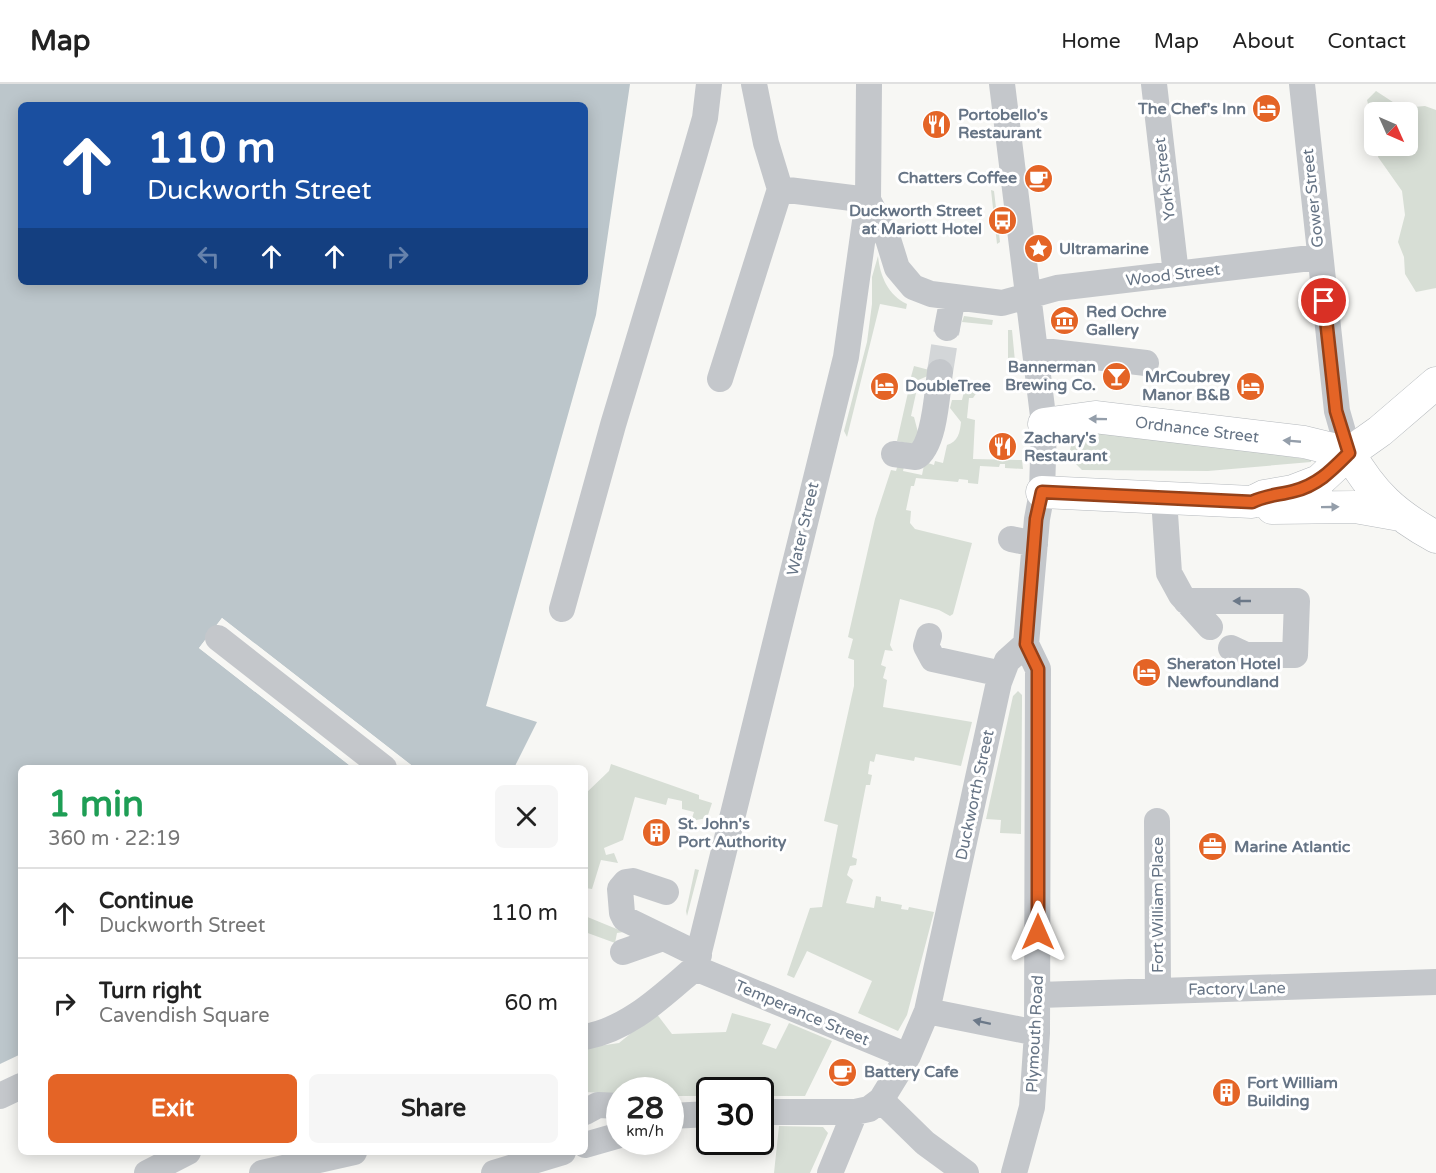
<!DOCTYPE html>
<html lang="en">
<head>
<meta charset="utf-8">
<style>
	:root { --surface:#fff; --page:#f6f6f6; --text:#222; --muted:#767676; --line:#e0e0e0; --accent:#e46426 }
	body { margin:0; font-family:"Varela Round",sans-serif; background:var(--page); color:var(--text); height:100vh; display:flex; flex-direction:column; font-size:22px; white-space:nowrap }
	* { box-sizing:border-box; margin:0 }
	p { font-size:20px; color:var(--muted) }
	.icon { flex:none; width:33px; height:33px; fill:none; stroke:currentColor; stroke-width:2; stroke-linecap:round; stroke-linejoin:round }
	.map { position:relative; flex:1; overflow:hidden }
	.panel { position:absolute; left:18px; top:681px; width:570px; height:390px; display:flex; flex-direction:column; background:var(--surface); border-radius:9px; box-shadow:0 3px 15px #0003 }
	.panel>* { flex:none }
	.top-card { position:absolute; left:18px; top:18px; width:570px; height:183px; border-radius:9px; box-shadow:0 3px 15px #0003; background:#1a4fa0; color:#fff; overflow:hidden }
	.needle { width:39px; rotate:135deg }
	.fabs { position:absolute; left:1364px; top:18px; display:grid; gap:12px }
	.fabs a { display:grid; place-items:center; width:54px; height:54px; border-radius:9px; background:var(--surface); box-shadow:0 3px 15px #0003; font-size:30px }
	.speed { position:absolute; left:606px; top:993px; display:flex; gap:12px; font-size:30px; font-weight:700; text-align:center }
	.speed>* { display:grid; place-content:center; width:78px; height:78px; border-radius:50%; background:var(--surface); box-shadow:0 3px 15px #0003; line-height:1 }
	.speed small { font-size:15px; font-weight:400 }
	.speed .limit { border:3px solid #111; border-radius:9px; background:#fff; color:#111 }
	.pin { position:absolute; display:grid; place-items:center; width:51px; height:51px; color:#fff; margin:-26px; border:3px solid #fff; border-radius:50%; box-shadow:0 2px 6px #0007 }
	.me { position:absolute; width:66px; margin:-33px; rotate:0deg; stroke-linejoin:round; filter:drop-shadow(0 0 4px #0008) }
	.turn { display:flex; align-items:center; gap:21px; height:126px; padding:0 30px; font-size:27px }
	.turn .icon { width:78px; height:78px; stroke-width:2.5 }
	.turn b { display:block; font-size:42px; line-height:51px }
	.lanes { display:flex; align-items:center; height:57px; padding:0 30px; background:#0003; justify-content:center; gap:30px; direction:ltr }
	.lanes .off { opacity:.35 }
	.round { display:grid; place-items:center; flex:none; width:63px; height:63px; border-radius:9px; background:var(--page) }
	.headline { display:flex; align-items:center; justify-content:space-between; height:102px; padding:0 30px }
	h1 { font-size:36px; font-weight:800; line-height:45px; color:#1e9e55 }
	.cta { display:flex; gap:12px; margin-top:auto; padding:12px 30px }
	.cta a { flex:1; height:69px; border-radius:9px; background:var(--accent); color:#fff; font-size:24px; font-weight:800; line-height:69px; text-align:center }
	.cta a+a { background:var(--page); color:var(--text) }
	ul { padding:0; list-style:none }
	li { display:flex; align-items:center; gap:18px; height:90px; padding:0 30px; border-top:2px solid var(--line) }
	li div { flex:1 }
	li b { display:block; font-size:22px }
	li em { font-style:normal }
	header { display:flex; align-items:center; gap:36px; box-sizing:border-box; height:84px; padding:0 30px; background:var(--surface); border-bottom:2px solid var(--line) }
	header strong { font-size:28px }
	nav { display:flex; gap:33px; margin-inline-start:auto; font-size:21px }
	.map>svg:first-child { display:block }
	.green { fill:#d7ded5 }
	.water { fill:#bcc6cb; fill-rule:evenodd }
	.pier { fill:#f7f7f4 }
	.lines { fill:none; stroke-linecap:round; stroke-linejoin:round }
	.minor-tunnel { stroke:#d3d6d8; stroke-width:26; stroke-dasharray:26 13; stroke-linecap:butt }
	.major-casing { stroke:#b5b9bd; stroke-width:33 }
	.minor { stroke:#c4c7cb; stroke-width:26 }
	.major { stroke:#fff; stroke-width:32 }
	.oneway { fill:#949eaa }
	.oneway2 { fill:#6b7888 }
	.route-casing { stroke:#944119; stroke-width:15 }
	.route { stroke:#e46426; stroke-width:10 }
	.labels { text-anchor:middle; dominant-baseline:central; stroke-width:6; stroke-linejoin:round; paint-order:stroke }
	.poi-label { font-size:16px; font-weight:bold; fill:#667485; stroke:#fff; text-anchor:start }
	.street-label { font-size:16px; fill:#667485; stroke:#fff }
</style>
</head>
<body>
<header>
<strong>Map</strong>
<nav><a>Home</a><a>Map</a><a>About</a><a>Contact</a></nav>
</header>
<div class="map">
<svg width="1436" height="1089" viewBox="0 0 1436 1089">
	<rect width="100%" height="100%" fill="#f7f7f4"/>
	<path class="green" d="M1376 7 1402 24 1425 22 1436 26V204L1416 208 1405 190 1404 173 1398 158 1405 131 1402 107 1378 73 1380 62H1407V28H1374V42L1367 16Z
		M991 106 994 107 1000 158 997 160Z
		M878 172C880 192 888 211 907 220L906 225 880 220 847 353 844 347 867 258 872 220V193Z
		M964 232 993 236 992 241 962 238Z
		M1008 246H1012L1016 288 1013 289 1012 284H1008Z
		M914 282 937 288 909 300Z
		M967 295 984 299V307L977 308 973 314H969L967 334 975 336 973 375 1022 376 1023 385 1005 384V380H1000L999 383 980 382 978 400 968 399V396L959 395 958 398 916 394 914 402H911L906 426 911 427 910 439 915 445 972 459 953 530 950 532 939 526 900 515 890 561 893 567 885 566 881 581 886 583 883 594 887 596 883 623 972 638 961 682 915 673 914 677 876 670 874 678 870 677 868 690 872 691 870 701H866L852 773 857 775 856 781 850 782 847 791 853 796 846 819 874 824 876 812 881 813V817L902 821 901 825 908 826 909 823 934 828 907 931 898 947 858 929 872 897 807 867 794 894 787 891 810 824 822 823 838 741 824 737 854 602V576L848 574 853 555 848 553 875 435 891 386 896 387 899 377 905 378 903 387 922 391 924 381 928 379 934 381 935 377 943 379 947 361C958 358 960 348 961 338L950 324 952 316H962Z
		M918 300 911 332 914 333 920 356 916 361 897 357 909 304Z
		M1087 347 1131 348 1311 376V378L1208 387 1082 386 1071 375C1067 362 1075 352 1087 347Z
		M1018 607 1022 611V619L1021 750 1000 749 1001 736 986 735 1013 612Z
		M611 680 699 711V715L712 719 707 734 691 737 694 728 682 725V717L668 714 666 721 635 713 623 756 604 764 606 771 614 769 618 779 601 776 592 805 585 804V744L588 737 585 735V710L609 687Z
		M695 785 699 786 687 832 686 827Z
		M585 832 624 848 617 849 615 859 585 848Z
		M656 929 672 950 726 948 732 929 771 940 762 960 776 965 789 939 832 957 805 1012H761L760 1006H710L709 1012H671L670 1006H620L619 1010 585 1008V964L619 959Z
		M779 1042 823 1043 828 1049 810 1089H774Z"/>
	<path class="water" d="M0 0H630L596 231 486 622 537 638 514 684H415L222 534 199 564 353 684H21V970L0 980ZM21 21H585V198H21Z"/>
	<path class="pier" d="M222 534 415 684H410L222 538 203 563 356 684H353L199 564Z"/>
	<g class="lines">
		<path class="minor-tunnel" d="M940 288 947 244"/>
		<defs>
			<path id="major" d="M1044 340 1095 333 1304 358 1349 369
				M1349 369C1373 410 1394 430 1436 453
				M1042 408 1252 418 1264 412 1293 407 1319 397 1349 369 1380 347 1436 299
				M1272 424 1355 423 1400 431"/>
		</defs>
		<use href="#major" class="major-casing"/>
		<path class="minor" d="M754 0 766 59 780 105 868 116
			M1154 0 1176 190
			M1302 0 1337 327 1349 369
			M868 116 888 155 897 184 913 203 931 210 1002 219 1057 204 1319 173
			M947 244 953 213
			M1035 266 1146 279
			M720 295 780 105
			M894 370 916 373C935 362 937 309 940 288
			M1164 415 1169 489 1181 511 1210 543
			M1011 455 1035 460
			M1186 517H1297L1295 571H1246L1231 564
			M562 525 613 341 694 72 705 34 709 0
			M929 552 926 562 933 575 1002 590
			M218 554 384 684
			M1157 737 1158 906
			M666 808 633 797 626 798 620 805 622 829 625 835 699 871
			M623 868 663 854
			M695 884 846 273 868 116 869 0
			M695 884 908 972
			M1039 911 1436 898
			M927 927 1037 949
			M585 953C629 945 662 912 695 884
			M0 1012 21 1002
			M881 1016 925 1059 966 1089
			M585 1028 598 1021 620 1022
			M760 1028H855L869 1025 881 1016 908 972 927 927 999 598 1007 577 1026 560 1037 435 1042 408 1044 340 1002 0
			M670 1032 710 1030
			M585 1061 620 1051
			M147 1089 188 1068
			M262 1089 354 1068
			M494 1089 563 1068
			M830 1089 855 1028
			M1014 1089 1032 1023 1037 949 1038 585 1026 560"/>
		<use href="#major" class="major"/>
	</g>
	<defs><path id="oneway-solid" d="M-6-.8H1V-3.2L6.5 0L1 3.2V.8H-6Z" transform="scale(1.5)"/></defs>
	<g class="oneway">
		<use href="#oneway-solid" transform="translate(1098 335) rotate(-179)"/>
		<use href="#oneway-solid" transform="translate(1292 357) rotate(-175)"/>
		<use href="#oneway-solid" transform="translate(1330 423) rotate(-1)"/>
	</g>
	<g class="oneway2">
		<use href="#oneway-solid" transform="translate(1242 517) rotate(180)"/>
		<use href="#oneway-solid" transform="translate(982 938) rotate(-168)"/>
	</g>
	<g class="lines">
		<defs>
			<path id="route" d="M1038 848V585L1026 560 1036 435 1042 408 1252 418C1266 411 1279 411 1294 407 1318 401 1332 386 1349 369L1336 327 1324 217"/>
		</defs>
		<use href="#route" class="route-casing"/>
		<use href="#route" class="route"/>
	</g>
	<defs>
		<symbol id="hotel-disc" viewBox="-11 -11 22 22"><circle r="9.5" fill="#e46426" stroke="#fff"/><path d="M-6-4.5h1.5V1H6V5H4.5V3h-9V5H-6ZM-4 0a1.8 1.8 0 1 1 3.6 0ZM.5 0V-2.5h3Q6-2.5 6 0Z" fill="#fff"/></symbol>
		<symbol id="restaurant-disc" viewBox="-11 -11 22 22"><circle r="9.5" fill="#e46426" stroke="#fff"/><path d="M-5-6h1v4h1v-4h1v4h1v-4h1v5L-1.5 .5V6h-2V.5L-5-1ZM5-6V6H3V1.5H1.5Q1.5-4 5-6Z" fill="#fff"/></symbol>
		<symbol id="cafe-disc" viewBox="-11 -11 22 22"><circle r="9.5" fill="#e46426" stroke="#fff"/><path d="M-5.5-4.5H6V0H3Q3 3.5 0 3.5H-2.5Q-5.5 3.5-5.5 0ZM3-3.2v2h1.7v-2ZM-6 4.5H4V6H-6Z" fill="#fff"/></symbol>
		<symbol id="bus-disc" viewBox="-11 -11 22 22"><circle r="9.5" fill="#e46426" stroke="#fff"/><path d="M-5-6H5V4H4V6H2V4H-2V6H-4V4H-5ZM-3.5-4V0h7V-4ZM-3.5 1.2v1.5H-2V1.2ZM2 1.2v1.5H3.5V1.2Z" fill="#fff"/></symbol>
		<symbol id="sight-disc" viewBox="-11 -11 22 22"><circle r="9.5" fill="#e46426" stroke="#fff"/><path d="M0-6L1.8-2.2L6-1.7L2.9 1.2L3.7 5.4L0 3.3L-3.7 5.4L-2.9 1.2L-6-1.7L-1.8-2.2Z" fill="#fff"/></symbol>
		<symbol id="museum-disc" viewBox="-11 -11 22 22"><circle r="9.5" fill="#e46426" stroke="#fff"/><path d="M0-6L6-3V-2H-6V-3ZM-5-1h2V3h-2ZM-1-1h2V3h-2ZM3-1h2V3H3ZM-6 4H6V6H-6Z" fill="#fff"/></symbol>
		<symbol id="bar-disc" viewBox="-11 -11 22 22"><circle r="9.5" fill="#e46426" stroke="#fff"/><path d="M-6-5H6L.8 .8V4.5H3.5V6h-7V4.5H-.8V.8Z" fill="#fff"/></symbol>
		<symbol id="building-disc" viewBox="-11 -11 22 22"><circle r="9.5" fill="#e46426" stroke="#fff"/><path d="M-4-6H4V6H1V3H-1V6H-4ZM-2.5-4.3h1.7v1.8h-1.7ZM.8-4.3h1.7v1.8H.8ZM-2.5-1h1.7V.8h-1.7ZM.8-1h1.7V.8H.8Z" fill="#fff"/></symbol>
		<symbol id="office-disc" viewBox="-11 -11 22 22"><circle r="9.5" fill="#e46426" stroke="#fff"/><path d="M-6-3h4V-5.5h4V-3h4V5H-6ZM-1-4.5V-3h2v-1.5ZM-6 0V1H6V0Z" fill="#fff"/></symbol>
	</defs>
	<g fill-rule="evenodd">
		<use href="#hotel-disc" x="1250" y="8" width="33" height="33"/>
		<use href="#restaurant-disc" x="920" y="24" width="33" height="33"/>
		<use href="#cafe-disc" x="1022" y="78" width="33" height="33"/>
		<use href="#bus-disc" x="986" y="120" width="33" height="33"/>
		<use href="#sight-disc" x="1022" y="148" width="33" height="33"/>
		<use href="#museum-disc" x="1048" y="220" width="33" height="33"/>
		<use href="#bar-disc" x="1100" y="276" width="33" height="33"/>
		<use href="#hotel-disc" x="868" y="286" width="33" height="33"/>
		<use href="#hotel-disc" x="1234" y="286" width="33" height="33"/>
		<use href="#restaurant-disc" x="986" y="346" width="33" height="33"/>
		<use href="#hotel-disc" x="1130" y="572" width="33" height="33"/>
		<use href="#building-disc" x="640" y="732" width="33" height="33"/>
		<use href="#office-disc" x="1196" y="746" width="33" height="33"/>
		<use href="#cafe-disc" x="826" y="972" width="33" height="33"/>
		<use href="#building-disc" x="1210" y="992" width="33" height="33"/>
	</g>
	<g class="labels">
		<g class="poi-label">
			<text x="1246" y="25" text-anchor="end">The Chef's Inn</text>
			<text x="958" y="31">Portobello's<tspan x="958" dy="18">Restaurant</tspan></text>
			<text x="1017" y="94" text-anchor="end">Chatters Coffee</text>
			<text x="982" y="127" text-anchor="end">Duckworth Street<tspan x="982" dy="18">at Mariott Hotel</tspan></text>
			<text x="1059" y="165">Ultramarine</text>
			<text x="1086" y="228">Red Ochre<tspan x="1086" dy="18">Gallery</tspan></text>
			<text x="1096" y="283" text-anchor="end">Bannerman<tspan x="1096" dy="18">Brewing Co.</tspan></text>
			<text x="1230" y="293" text-anchor="end">MrCoubrey<tspan x="1230" dy="18">Manor B&amp;B</tspan></text>
			<text x="905" y="302">DoubleTree</text>
			<text x="1024" y="354">Zachary's<tspan x="1024" dy="18">Restaurant</tspan></text>
			<text x="1167" y="580">Sheraton Hotel<tspan x="1167" dy="18">Newfoundland</tspan></text>
			<text x="678" y="740">St. John's<tspan x="678" dy="18">Port Authority</tspan></text>
			<text x="1234" y="763">Marine Atlantic</text>
			<text x="864" y="988">Battery Cafe</text>
			<text x="1247" y="999">Fort William<tspan x="1247" dy="18">Building</tspan></text>
		</g>
		<g class="street-label">
			<text transform="translate(1165 95) rotate(-97)">York Street</text>
			<text transform="translate(1313 114) rotate(-96)">Gower Street</text>
			<text transform="translate(1173 191) rotate(-7)">Wood Street</text>
			<text transform="translate(1197 346) rotate(7)">Ordnance Street</text>
			<text transform="translate(803 445) rotate(-77)">Water Street</text>
			<text transform="translate(975 711) rotate(-78)">Duckworth Street</text>
			<text transform="translate(1158 821) rotate(-90)">Fort William Place</text>
			<text transform="translate(1237 905) rotate(-1)">Factory Lane</text>
			<text transform="translate(802 929) rotate(23)">Temperance Street</text>
			<text transform="translate(1035 950) rotate(-87)">Plymouth Road</text>
		</g>
	</g>
</svg>
<div class="fabs">
<a><svg class="needle" viewBox="-14 -14 28 28"><path d="M0-13l5 13h-10z" fill="#e53935"/><path d="M0 13l5-13h-10z" fill="#767676"/></svg></a>
</div>
<div class="speed"><div>28<small>km/h</small></div><div class="limit">30</div></div>
<div class="pin" style="left:1324px;top:217px;background:#d93025"><svg class="icon" aria-label="arrive" viewBox="0 0 24 24"><path d="M6 21V4h12l-3 4 3 4H6"/></svg></div>
<svg class="me" style="left:1038px;top:848px" viewBox="-20 -20 40 40"><path d="M0-17L14 15 0 8-14 15z" fill="#e46426" stroke="#fff" stroke-width="4"/></svg>
<div class="top-card">
<div class="turn"><svg class="icon" aria-label="ahead" viewBox="0 0 24 24"><path d="M12 20V5M6 11l6-6 6 6"/></svg><div><b>110 m</b>Duckworth Street</div></div>
<div class="lanes"><svg class="icon off" aria-label="left" viewBox="0 0 24 24"><path d="M17 20v-9H6M10 6l-5 5 5 5"/></svg><svg class="icon" aria-label="ahead" viewBox="0 0 24 24"><path d="M12 20V5M6 11l6-6 6 6"/></svg><svg class="icon" aria-label="ahead" viewBox="0 0 24 24"><path d="M12 20V5M6 11l6-6 6 6"/></svg><svg class="icon off" aria-label="right" viewBox="0 0 24 24"><path d="M7 20v-9h11M14 6l5 5-5 5"/></svg></div>
</div>
<section class="panel">
<div class="headline"><div><h1>1 min</h1><p>360 m · 22:19</p></div><a class="round"><svg class="icon" aria-label="close" viewBox="0 0 24 24"><path d="M6 6l12 12M18 6L6 18"/></svg></a></div>
<ul>
<li><svg class="icon" aria-label="ahead" viewBox="0 0 24 24"><path d="M12 20V5M6 11l6-6 6 6"/></svg><div><b>Continue</b><p>Duckworth Street</p></div><em>110 m</em></li>
<li><svg class="icon" aria-label="right" viewBox="0 0 24 24"><path d="M7 20v-9h11M14 6l5 5-5 5"/></svg><div><b>Turn right</b><p>Cavendish Square</p></div><em>60 m</em></li>
</ul>
<div class="cta"><a>Exit</a><a>Share</a></div>
</section>
</div>
</body>
</html>
